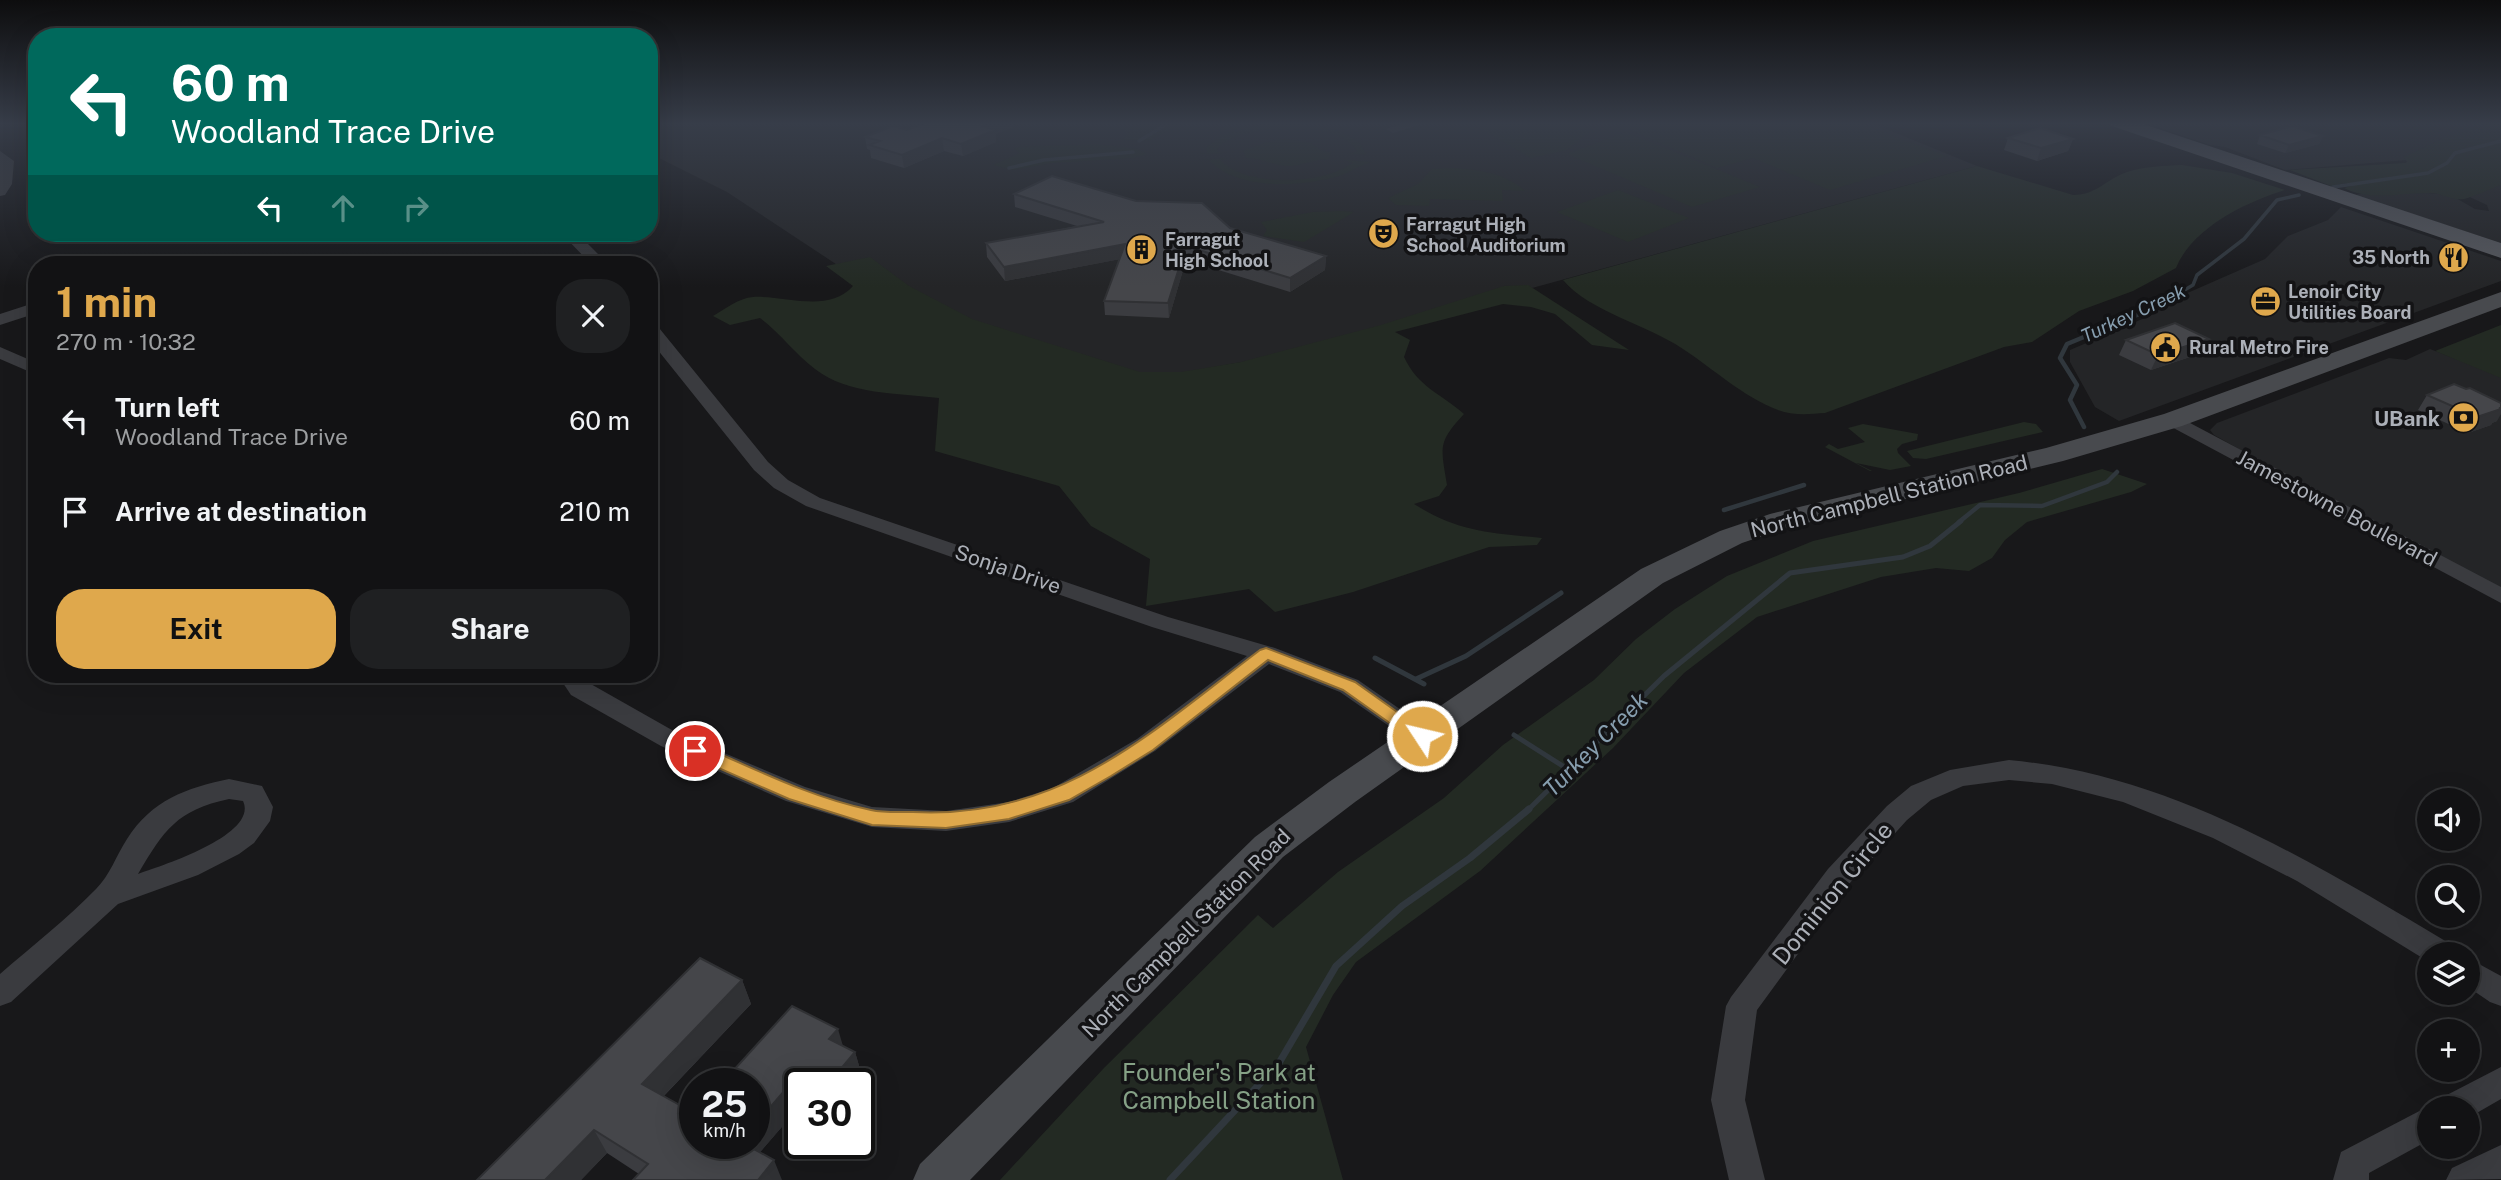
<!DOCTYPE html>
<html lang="en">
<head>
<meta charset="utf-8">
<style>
	:root { --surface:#121214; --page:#1f2022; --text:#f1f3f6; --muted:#9c9ea0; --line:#313234; --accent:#dfa84c }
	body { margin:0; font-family:"Public Sans",sans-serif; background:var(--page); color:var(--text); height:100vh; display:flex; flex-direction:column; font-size:26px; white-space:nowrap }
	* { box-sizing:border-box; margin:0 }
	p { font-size:23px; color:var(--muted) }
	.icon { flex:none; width:38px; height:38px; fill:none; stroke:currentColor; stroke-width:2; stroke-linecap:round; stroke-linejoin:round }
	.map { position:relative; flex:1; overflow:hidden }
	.details { position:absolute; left:28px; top:256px; width:630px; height:427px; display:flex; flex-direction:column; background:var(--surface); border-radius:28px; box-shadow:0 7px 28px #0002,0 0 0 2px var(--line) }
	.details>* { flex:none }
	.hud { position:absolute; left:28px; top:28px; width:630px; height:214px; border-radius:28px; box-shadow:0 7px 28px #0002,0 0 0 2px var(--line); background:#00695c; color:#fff; overflow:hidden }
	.fabs { position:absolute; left:2417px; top:788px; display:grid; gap:14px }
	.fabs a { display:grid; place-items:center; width:63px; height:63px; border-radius:50%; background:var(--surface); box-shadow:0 7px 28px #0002,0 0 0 2px var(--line); font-size:35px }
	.speed { position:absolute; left:679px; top:1068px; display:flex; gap:14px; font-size:35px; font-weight:700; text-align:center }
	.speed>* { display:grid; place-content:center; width:91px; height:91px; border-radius:50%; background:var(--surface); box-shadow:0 7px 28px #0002,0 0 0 2px var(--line); line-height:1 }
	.speed small { font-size:18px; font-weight:400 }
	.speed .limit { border:4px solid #111; border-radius:10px; background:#fff; color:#111 }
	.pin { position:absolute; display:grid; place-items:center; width:60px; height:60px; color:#fff; margin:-30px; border:4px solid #fff; border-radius:50%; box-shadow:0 2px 7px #0007 }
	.me { position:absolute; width:77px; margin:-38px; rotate:305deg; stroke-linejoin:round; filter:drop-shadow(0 0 5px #0008) }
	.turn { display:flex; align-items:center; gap:24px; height:147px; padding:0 28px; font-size:32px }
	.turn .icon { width:91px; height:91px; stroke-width:2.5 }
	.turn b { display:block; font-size:49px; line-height:60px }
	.lanes { display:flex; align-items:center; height:66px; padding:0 28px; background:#0003; justify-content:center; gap:35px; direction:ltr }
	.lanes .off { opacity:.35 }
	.round { display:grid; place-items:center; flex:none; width:74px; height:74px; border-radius:28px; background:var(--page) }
	.head { display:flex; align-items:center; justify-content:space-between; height:119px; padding:0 28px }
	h1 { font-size:42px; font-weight:700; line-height:52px; color:var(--accent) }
	.cta { display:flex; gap:14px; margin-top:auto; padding:14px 28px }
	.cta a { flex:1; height:80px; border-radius:28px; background:var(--accent); color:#111; font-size:28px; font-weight:700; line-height:80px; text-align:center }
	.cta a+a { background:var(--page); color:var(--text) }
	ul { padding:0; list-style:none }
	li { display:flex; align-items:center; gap:21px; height:91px; padding:0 28px }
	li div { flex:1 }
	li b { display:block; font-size:26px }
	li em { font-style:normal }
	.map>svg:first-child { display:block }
	.built { fill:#242527 }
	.green { fill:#232a23 }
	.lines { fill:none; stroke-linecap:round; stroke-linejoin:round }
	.stream-far3 { stroke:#30373d; stroke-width:3.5 }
	.stream-far2 { stroke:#30373d; stroke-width:4.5 }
	.stream-far1 { stroke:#30373d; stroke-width:5 }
	.stream { stroke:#30373d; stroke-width:7 }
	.minor { fill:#3a3b3f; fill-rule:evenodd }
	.secondary { fill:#484a4e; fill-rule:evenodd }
	.primary { fill:#56585d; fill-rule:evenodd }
	.wall { fill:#3b3c40 }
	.shaded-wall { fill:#303134 }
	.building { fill:#45464a; stroke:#303134; stroke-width:2 }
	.route { fill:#dfa84c; stroke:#916d31; stroke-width:2 }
	.labels { text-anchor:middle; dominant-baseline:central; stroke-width:7; stroke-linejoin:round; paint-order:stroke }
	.far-poi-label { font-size:18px; font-weight:bold; fill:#acb0b8; stroke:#131315; text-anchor:start }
	.far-water-label { font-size:19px; font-style:italic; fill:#879eaf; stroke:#131315 }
	.poi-label { font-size:21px; font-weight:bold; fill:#acb0b8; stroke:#131315; text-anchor:end }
	.street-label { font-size:21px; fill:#acb0b8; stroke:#131315 }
	.water-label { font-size:23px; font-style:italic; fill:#879eaf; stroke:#131315 }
	.near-street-label { font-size:24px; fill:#acb0b8; stroke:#131315 }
	.near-park-label { font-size:24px; fill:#85a186; stroke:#131315 }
</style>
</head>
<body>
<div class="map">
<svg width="2501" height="1180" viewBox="0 0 2501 1180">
	<rect width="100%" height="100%" fill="#18181a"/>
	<path class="built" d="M649 122H1878L1874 124 1977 166 1299 352 1124 383 860 280 727 192 649 153Z
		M2142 122H2501V123L2407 160 2285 170 2225 147 2210 145Z
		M2501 181V243L2354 195 2381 191 2449 194 2475 209 2489 211 2487 205 2461 193Z
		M2341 207 2501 261V281L2119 421 2095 407 2070 362V350L2147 317 2176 298 2265 259 2288 236 2328 220Z
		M2430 349 2501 376V589L2330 500 2214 435 2210 430 2217 423 2389 358 2406 360Z"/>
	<path class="green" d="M1153 122H1185L1148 141 1121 140 1128 134 1121 130Z
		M1469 122H1584L1588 133 1567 150 1531 158Z
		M1626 122H1855L1947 156 1830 190 1753 158 1717 168 1616 124Z
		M2496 122H2501V185C2489 189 2476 196 2464 199 2453 201 2443 194 2432 193 2403 192 2371 202 2344 188L2351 186 2347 183 2331 186 2290 170 2405 163 2407 162 2404 157 2406 156 2446 137Z
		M1262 125C1289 124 1358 122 1366 155H1375L1347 154 1357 152C1339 117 1246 124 1219 146L1217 152 1227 153 1197 154 1207 153V147L1221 135Z
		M1625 132H1626L1760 187 1692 207 1567 154Z
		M1283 139 1309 142 1323 151 1331 152 1329 159C1315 159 1304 165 1290 166 1275 166 1261 158 1246 158L1243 151 1270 141Z
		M1097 144 1138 149 1147 154 1133 158 1052 163 1013 170 993 165 1020 153 1014 149 1018 147Z
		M1228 158 1220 160C1246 188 1324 185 1352 163L1345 160 1372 162C1361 164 1351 172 1339 176 1301 187 1238 191 1209 160H1199Z
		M2182 165 2232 173 2285 190C2246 202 2192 228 2176 268L2133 291 2079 311 2032 342 2004 347 1825 413C1810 414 1793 416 1778 410 1742 396 1715 370 1683 349 1648 325 1590 312 1563 280L1977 166 2073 195C2097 195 2106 179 2127 172 2145 166 2164 166 2182 165Z
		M1445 168C1472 168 1504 172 1525 191L1502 190 1503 201 1430 199 1429 206 1396 205 1388 198 1418 184 1432 169Z
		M1618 190 1689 218 1628 242 1557 212Z
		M1341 211 1354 212 1304 242 1263 236 1267 230 1261 222 1313 212Z
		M870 257 909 286 972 319 1140 372H1181L1241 362 1381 325 1504 286 1528 285 1629 350 1592 345 1555 314 1531 307 1503 304 1395 332 1410 340 1404 357C1419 388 1439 392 1464 414 1437 443 1441 447 1447 485L1439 496 1414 504C1458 532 1491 533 1542 538L1537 545 1489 547 1353 592 1275 612 1249 589 1146 606 1150 559 1091 526 1059 486 935 451 939 398C899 393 848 395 815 369 795 354 780 333 760 318L730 325 713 316C725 309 739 298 753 297 785 295 828 314 853 286L826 266Z
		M2501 325V378L2435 351Z
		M2024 422 2036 424 2043 432 1926 459 1913 458 1907 451Z
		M1863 424 1918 434 1917 440 1902 444 1897 449 1898 453 1911 466 1890 470 1856 463 1872 471H1870L1825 447 1829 444 1838 449 1865 442 1848 428Z
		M2102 469 2147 484 2131 492 2027 522 2005 540 1992 558 1969 571 1936 568 1881 577 1757 617 1684 673 1613 748 1480 871 1356 962 1333 995 1306 1047 1343 1180H1000L1104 1068 1258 915 1273 928 1338 872 1444 798 1503 745 1594 680 1636 639 1675 609 1727 576 1813 541 2019 493Z"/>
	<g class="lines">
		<path class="stream-far3" d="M1139 141 1170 122
			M1009 168 1044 160 1133 152
			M2333 187 2428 173 2447 163 2455 153 2501 141
			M2171 298 2193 285 2197 275 2244 239 2277 200 2299 195"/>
		<path class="stream-far2" d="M2084 427 2070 400 2077 385 2060 358 2067 344 2149 310 2174 296
			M1724 510 1804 485
			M1959 522 1980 505 2042 506 2107 482 2117 472"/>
		<path class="stream-far1" d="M1375 658 1424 684
			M1416 679 1466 656 1561 593
			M1514 735 1569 770
			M1527 811 1664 676 1790 573 1903 557 1930 546 1961 521"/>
		<path class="stream" d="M1170 1180 1279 1063 1336 966 1402 906 1470 858 1529 809"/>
		<path class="minor" d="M1408 122H1429L1393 133 1386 129Z
			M0 151 14 161 12 184 5 195 0 196Z
			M561 233H577L608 264H591Z
			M37 302V313L0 325V314Z
			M649 322 655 323 768 462 788 480 820 498 1168 617 1275 648 1358 680 1430 730 1434 736 1430 742 1421 745 1412 742 1340 692 1269 664 1155 751 1073 802 1009 822 946 831 872 827 786 801 661 746 571 695 557 674H582L589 683 679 734 805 787 872 807 946 811 1009 802 1053 788 1137 739 1247 656 1152 627 806 506 774 488 754 470 649 339Z
			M0 347 37 363V375L0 359Z
			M2173 414 2501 587V603L2166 424 2163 420Z
			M2009 760C2172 775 2314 863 2452 945L2456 954H2429V962L2297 881 2213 838 2123 802 2052 784 2009 780 1963 786 1931 800 1907 820 1848 885 1757 1010 1745 1100 1765 1180H1729L1711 1100 1726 1006 1731 997 1828 869 1887 806 1911 786 1950 770Z
			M229 779 262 786 273 807 270 821 254 843 239 854 198 875 118 904 11 1002 0 1006V974C32 946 67 919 96 889 110 875 116 856 127 839 152 800 186 788 229 779ZM229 799 243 801C259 835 161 866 138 874 164 830 177 810 229 799Z
			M2468 958 2501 976V1006L2490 1002 2468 987Z
			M2501 1067V1099L2468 1118V1108H2438L2443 1097Z
			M2429 1106 2432 1108H2429V1140L2369 1173V1180H2333L2341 1152Z
			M2501 1145V1179L2446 1180 2452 1168Z"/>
		<path class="secondary" d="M2501 292V307L2182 426 2063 461 1790 527 1742 543 1663 583 1355 802 1283 857 970 1180H913L920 1164 1255 837 1329 782 1641 569 1720 531 1770 514 2046 448 2164 414Z"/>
		<path class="primary" d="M2109 122H2137L2501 243V258L2112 126Z"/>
	</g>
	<path class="wall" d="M928 122H1015V126L996 134V142L963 156 944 151 904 168 871 158 870 150 867 149 865 137 907 130Z
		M2260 135 2323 136 2319 144 2285 153 2257 144Z
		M2008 138 2073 139 2068 151 2037 161 2004 150Z
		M1014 194 1230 228 1326 256 1325 270 1290 292 1186 260 1169 318 1105 315 1104 301 1120 259 1005 281 987 257 986 243 1077 226 1015 207Z
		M2209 339 2202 353 2151 370 2119 355 2126 340Z
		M2427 395 2497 421 2492 423 2491 425 2468 433 2418 410Z
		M742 980 751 1004 664 1096 694 1113 754 1083 843 1046 855 1052 862 1076 856 1083H800V1106L760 1152 639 1174 607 1153 581 1180H477Z"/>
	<path class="shaded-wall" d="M995 122H1015V126L996 134V142L963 156 961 144 983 126Z
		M2323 136 2319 144 2285 153 2289 145Z
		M942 138 944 151 904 168 902 155Z
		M2073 139 2068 151 2037 161 2041 148Z
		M1125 244 1126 258 1005 281 1004 267Z
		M1186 246V260L1169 318 1168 303Z
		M1326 256 1325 270 1290 292V278Z
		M2209 339 2202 353 2151 370 2158 355Z
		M2501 408V414L2497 421 2492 423 2491 425 2468 433 2477 417Z
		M742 980 751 1004 653 1107 642 1084Z
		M838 1029 845 1053 829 1039Z
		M855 1052 862 1076 856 1083H829Z
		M797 1076 800 1084V1106L750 1164 741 1143H754V1126Z
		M594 1130 607 1153 581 1180H545Z
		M774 1160 782 1180H758Z"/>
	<path class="building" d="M928 122H995L983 126 995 130 961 144 942 138 902 155 869 145 880 141 865 137 893 126 907 130Z
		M2292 126 2323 136 2289 145 2260 135Z
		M2040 128 2073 139 2041 148 2008 138Z
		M1052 176 1136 201 1202 203 1230 228 1326 256 1290 278 1186 246 1168 303 1104 301 1125 244 1004 267 986 243 1104 222 1014 194Z
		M2175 323 2209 339 2158 355 2126 340Z
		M2454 384 2466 389 2470 388 2501 403V408H2499L2501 409 2477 417 2427 395Z
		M700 958 742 980 642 1084 694 1113H695V1143H743L774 1160 758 1180H633L648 1164 594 1130 545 1180H477Z
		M792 1006 838 1029 829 1039 855 1052 829 1083H810L797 1076 754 1126V1083H722Z"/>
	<linearGradient id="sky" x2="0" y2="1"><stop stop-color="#0d0d0e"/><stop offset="0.43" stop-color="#373d49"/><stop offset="1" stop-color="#373d49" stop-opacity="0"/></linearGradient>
	<rect width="2501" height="287" fill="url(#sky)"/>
	<path class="route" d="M1266 648 1355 682 1431 736 1428 741H1415L1343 690 1268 660 1153 750 1111 776 1069 800 1009 819 946 828 872 825 789 799 689 755 686 751 689 746H702C757 770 812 798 871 810 884 813 900 812 913 812 1061 820 1150 733 1260 650Z"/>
	<defs>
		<symbol id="theatre-disc" viewBox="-11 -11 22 22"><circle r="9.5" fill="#dfa84c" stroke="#131315"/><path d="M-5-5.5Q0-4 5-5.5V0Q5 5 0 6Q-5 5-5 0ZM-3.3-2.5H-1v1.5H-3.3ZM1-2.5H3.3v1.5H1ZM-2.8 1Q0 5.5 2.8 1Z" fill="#111"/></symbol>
		<symbol id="building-disc" viewBox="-11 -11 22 22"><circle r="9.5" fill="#dfa84c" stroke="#131315"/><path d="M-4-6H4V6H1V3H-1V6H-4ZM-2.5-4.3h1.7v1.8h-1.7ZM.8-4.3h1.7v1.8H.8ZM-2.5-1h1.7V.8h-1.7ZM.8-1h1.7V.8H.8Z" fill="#111"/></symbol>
		<symbol id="restaurant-disc" viewBox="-11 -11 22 22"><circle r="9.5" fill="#dfa84c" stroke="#131315"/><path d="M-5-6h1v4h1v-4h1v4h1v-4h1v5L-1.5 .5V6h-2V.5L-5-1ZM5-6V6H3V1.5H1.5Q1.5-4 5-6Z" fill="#111"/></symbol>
		<symbol id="office-disc" viewBox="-11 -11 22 22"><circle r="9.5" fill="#dfa84c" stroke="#131315"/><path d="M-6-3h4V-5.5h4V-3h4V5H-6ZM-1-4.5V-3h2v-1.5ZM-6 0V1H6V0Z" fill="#111"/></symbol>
		<symbol id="civic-disc" viewBox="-11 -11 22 22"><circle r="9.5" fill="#dfa84c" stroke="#131315"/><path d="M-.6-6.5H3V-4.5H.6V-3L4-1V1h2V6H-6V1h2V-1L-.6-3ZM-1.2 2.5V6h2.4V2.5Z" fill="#111"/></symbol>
		<symbol id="bank-disc" viewBox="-11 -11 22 22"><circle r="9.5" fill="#dfa84c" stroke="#131315"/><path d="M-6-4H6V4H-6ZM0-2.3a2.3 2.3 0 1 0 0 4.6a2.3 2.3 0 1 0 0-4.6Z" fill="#111"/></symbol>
	</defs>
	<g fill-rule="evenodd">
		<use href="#theatre-disc" x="1366" y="216" width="35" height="35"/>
		<use href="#building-disc" x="1124" y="232" width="35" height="35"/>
		<use href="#restaurant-disc" x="2436" y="240" width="35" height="35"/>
		<use href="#office-disc" x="2248" y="284" width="35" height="35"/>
		<use href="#civic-disc" x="2148" y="330" width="35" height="35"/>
		<use href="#bank-disc" x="2446" y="400" width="35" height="35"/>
	</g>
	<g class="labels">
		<g class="far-poi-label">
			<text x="1406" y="224">Farragut High<tspan x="1406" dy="21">School Auditorium</tspan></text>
			<text x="1165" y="239">Farragut<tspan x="1165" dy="21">High School</tspan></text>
			<text x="2430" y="257" text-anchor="end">35 North</text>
			<text x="2288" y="291">Lenoir City<tspan x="2288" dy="21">Utilities Board</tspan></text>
			<text x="2189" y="347">Rural Metro Fire</text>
		</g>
		<g class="far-water-label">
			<text transform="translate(2133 313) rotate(-25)">Turkey Creek</text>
		</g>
		<g class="poi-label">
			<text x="2440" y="418">UBank</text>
		</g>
		<g class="street-label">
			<text transform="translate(1889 496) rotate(-14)">North Campbell Station Road</text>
			<text transform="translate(2337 508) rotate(28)">Jamestowne Boulevard</text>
			<text transform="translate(1008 569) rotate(19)">Sonja Drive</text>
			<text transform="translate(1186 933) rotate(-45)">North Campbell Station Road</text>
		</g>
		<g class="water-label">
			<text transform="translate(1595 744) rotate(-45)">Turkey Creek</text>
		</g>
		<g class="near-street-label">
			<text transform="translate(1832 893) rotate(-51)">Dominion Circle</text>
		</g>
		<g class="near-park-label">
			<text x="1219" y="1072">Founder's Park at<tspan x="1219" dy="28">Campbell Station</tspan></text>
		</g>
	</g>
</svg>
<div class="fabs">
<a><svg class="icon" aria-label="sound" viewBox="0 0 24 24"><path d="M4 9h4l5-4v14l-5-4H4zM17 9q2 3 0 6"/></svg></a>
<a><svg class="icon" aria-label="search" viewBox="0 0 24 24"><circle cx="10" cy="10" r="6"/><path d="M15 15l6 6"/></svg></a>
<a><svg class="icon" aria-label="layers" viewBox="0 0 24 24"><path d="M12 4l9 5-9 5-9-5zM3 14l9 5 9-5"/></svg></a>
<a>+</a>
<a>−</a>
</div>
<div class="speed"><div>25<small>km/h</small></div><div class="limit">30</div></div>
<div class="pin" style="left:695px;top:751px;background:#d93025"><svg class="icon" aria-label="arrive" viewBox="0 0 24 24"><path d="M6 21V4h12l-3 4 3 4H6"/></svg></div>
<svg class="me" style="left:1422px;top:736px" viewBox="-20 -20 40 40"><circle r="17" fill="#dfa84c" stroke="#fff" stroke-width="3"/><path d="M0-11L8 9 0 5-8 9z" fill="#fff"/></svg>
<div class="hud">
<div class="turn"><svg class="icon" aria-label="left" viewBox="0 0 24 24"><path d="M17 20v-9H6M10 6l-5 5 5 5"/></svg><div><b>60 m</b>Woodland Trace Drive</div></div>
<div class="lanes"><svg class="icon" aria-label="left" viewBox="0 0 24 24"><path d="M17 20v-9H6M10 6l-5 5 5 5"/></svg><svg class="icon off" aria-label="ahead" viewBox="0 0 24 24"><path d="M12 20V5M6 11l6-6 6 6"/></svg><svg class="icon off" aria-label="right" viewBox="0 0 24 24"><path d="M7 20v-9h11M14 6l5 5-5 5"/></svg></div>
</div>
<section class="details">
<div class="head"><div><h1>1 min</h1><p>270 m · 10:32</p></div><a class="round"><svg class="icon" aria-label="close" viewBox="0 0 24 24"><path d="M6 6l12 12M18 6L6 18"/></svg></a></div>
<ul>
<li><svg class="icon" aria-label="left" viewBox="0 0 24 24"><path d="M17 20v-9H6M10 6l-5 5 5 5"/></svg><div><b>Turn left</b><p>Woodland Trace Drive</p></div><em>60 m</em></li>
<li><svg class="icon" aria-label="arrive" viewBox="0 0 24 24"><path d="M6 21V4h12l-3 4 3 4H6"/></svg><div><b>Arrive at destination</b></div><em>210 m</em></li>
</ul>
<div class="cta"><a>Exit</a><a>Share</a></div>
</section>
</div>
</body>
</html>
